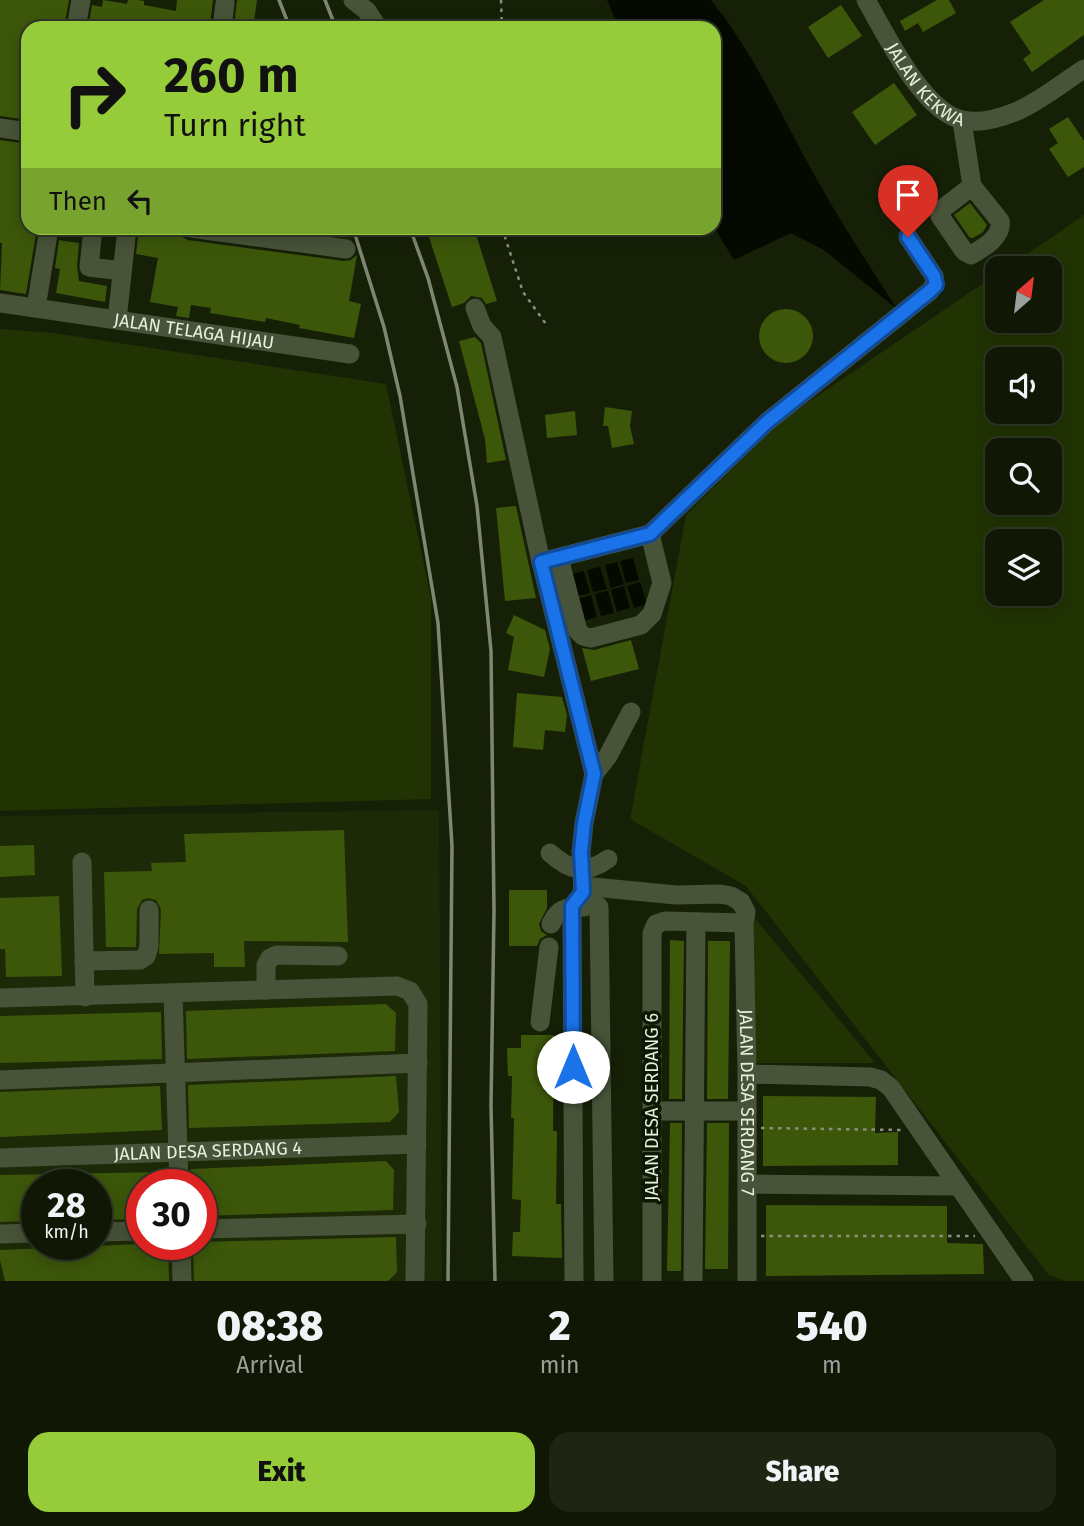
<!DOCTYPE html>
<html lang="en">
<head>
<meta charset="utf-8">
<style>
	:root { --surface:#101805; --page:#1e2513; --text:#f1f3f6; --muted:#9ca09a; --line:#303727; --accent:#96cc3a }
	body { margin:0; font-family:"Fira Sans",sans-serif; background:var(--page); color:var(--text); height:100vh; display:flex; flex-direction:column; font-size:26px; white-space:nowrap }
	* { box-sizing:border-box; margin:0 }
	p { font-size:23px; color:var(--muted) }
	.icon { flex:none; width:38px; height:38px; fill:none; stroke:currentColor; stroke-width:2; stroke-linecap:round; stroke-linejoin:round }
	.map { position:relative; height:1281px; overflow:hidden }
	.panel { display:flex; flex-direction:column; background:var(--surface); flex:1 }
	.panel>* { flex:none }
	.guide { position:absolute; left:21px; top:21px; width:700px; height:214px; border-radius:21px; box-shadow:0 4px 18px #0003,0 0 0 2px var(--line); background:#96cc3a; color:#111; overflow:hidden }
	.needle { width:46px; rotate:28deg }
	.tools { position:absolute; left:985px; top:256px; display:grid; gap:14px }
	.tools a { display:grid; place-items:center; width:77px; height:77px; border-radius:14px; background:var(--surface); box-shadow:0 4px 18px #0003,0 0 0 2px var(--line); font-size:35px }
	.speed { position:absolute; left:21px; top:1169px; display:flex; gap:14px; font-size:35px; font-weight:700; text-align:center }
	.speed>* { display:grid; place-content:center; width:91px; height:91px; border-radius:50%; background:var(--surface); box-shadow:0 4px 18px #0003,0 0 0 2px var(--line); line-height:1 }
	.speed small { font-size:18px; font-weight:400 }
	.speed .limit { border:10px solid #d22; background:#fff; color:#111 }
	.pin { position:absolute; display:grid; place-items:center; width:60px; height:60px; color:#fff; margin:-72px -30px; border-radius:50% 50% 50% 0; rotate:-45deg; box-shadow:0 0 7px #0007 }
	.pin .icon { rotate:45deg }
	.me { position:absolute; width:77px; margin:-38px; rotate:0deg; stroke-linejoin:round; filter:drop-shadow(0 0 5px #0008) }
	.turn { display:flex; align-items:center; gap:24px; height:147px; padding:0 28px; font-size:32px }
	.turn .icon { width:91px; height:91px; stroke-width:2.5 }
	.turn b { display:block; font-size:49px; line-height:60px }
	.then { display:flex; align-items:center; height:66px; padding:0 28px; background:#0003; gap:14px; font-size:26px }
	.eta { display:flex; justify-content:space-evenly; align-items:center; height:119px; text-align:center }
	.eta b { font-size:42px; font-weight:800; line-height:49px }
	.action { display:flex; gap:14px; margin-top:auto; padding:14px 28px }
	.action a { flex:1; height:80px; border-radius:21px; background:var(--accent); color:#111; font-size:28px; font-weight:800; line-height:80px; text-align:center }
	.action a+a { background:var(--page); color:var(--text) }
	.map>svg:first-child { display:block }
	.built { fill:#1d2a08; fill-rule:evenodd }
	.green { fill:#213303; fill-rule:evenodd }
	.water { fill:#040a00 }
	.building { fill:#3c570a }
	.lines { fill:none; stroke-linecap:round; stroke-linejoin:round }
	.path { stroke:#88917d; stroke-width:2.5; stroke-dasharray:3.5 5; stroke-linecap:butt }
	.minor { stroke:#485439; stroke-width:19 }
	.rail { stroke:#7e8772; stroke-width:3.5 }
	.route-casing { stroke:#114b97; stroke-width:18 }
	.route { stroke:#1a73e8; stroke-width:12 }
	.labels { text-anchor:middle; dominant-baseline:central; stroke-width:7; stroke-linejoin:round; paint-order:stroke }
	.street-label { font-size:18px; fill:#e7efdf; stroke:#0d1701 }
</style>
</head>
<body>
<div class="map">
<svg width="1084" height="1281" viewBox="0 0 1084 1281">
	<rect width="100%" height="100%" fill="#162007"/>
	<path class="built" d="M238 228H347L353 244Z
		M439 810 442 1281H0V816ZM37 1185H96V1244H37ZM142 1185H201V1244H142Z"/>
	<path class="green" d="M1084 215V1281H1064L1048 1274 746 886 630 819 686 515 785 418 997 274 998 320H1050V268H1007ZM998 359H1050V411H998ZM998 450H1050V502H998ZM998 541H1050V593H998Z
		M0 329 54 333 386 384 431 598V799L0 811Z
		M753 916 875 1063H755Z"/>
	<path class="water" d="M607 0H711C751 50 775 102 805 158 833 210 865 260 898 310L824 250 791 233 734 260 714 227V28H619Z
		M633 558 639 580 626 583 620 561Z
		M617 562 624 584 611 588 605 565Z
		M600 567 607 589 593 592 587 570Z
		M584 571 590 593 577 596 571 574Z
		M640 582 647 604 634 608 627 586Z
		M624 586 630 608 617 612 611 590Z
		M608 591 614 613 601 616 595 594Z
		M591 595 597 617 584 621 578 599Z"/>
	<path class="building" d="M0 0H69L64 28H28V120L0 116Z
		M103 0 127 4 128 0H137L144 1V5L176 11 177 0H213L210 25 193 23 192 28H88L92 5 102 7Z
		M237 0H257L253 28 234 27Z
		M937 0H949L956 13 923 32 918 23 905 31 900 21Z
		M1044 0H1084V35L1032 72 1023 59 1031 53 1010 22Z
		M841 5 862 36 828 58 808 27Z
		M894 83 917 115 875 145 852 112Z
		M1068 117 1084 141V167L1068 177 1049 149 1058 143 1049 129Z
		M0 140 28 144V228H37L26 294 0 290 2 243H0Z
		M970 203 987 225 983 232 973 238H970L954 215Z
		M139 228 178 231 182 237 188 240 344 261 351 260 357 255 349 301 361 304 354 338 299 328 300 325 266 318 265 322 210 313 211 308 191 305 189 318 176 316 178 307 150 302 158 258 136 254Z
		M278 228H334L333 235Z
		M426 228H474L497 301 486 304 482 298 471 296 464 303 452 307Z
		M59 240 79 243 77 266 79 281 107 286 105 302 56 293 60 269 55 268Z
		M759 336a27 27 0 1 1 54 0a27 27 0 1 1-54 0Z
		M475 337 481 343 506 460 487 463 485 439 459 341Z
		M605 407 632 411 630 426 634 444 612 448 608 426H603Z
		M575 411 577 435 547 438 545 415Z
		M516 506 536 598 505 601 496 508Z
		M514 615 545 630 550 649 544 677 508 670 514 637 506 633Z
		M631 640 639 669 591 681 582 648 594 650Z
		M517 693 562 697 567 715 565 732 545 730 543 750 513 747Z
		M344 830 348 942 244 941 245 967H214V953L159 954 161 909 156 900 148 898 142 900 137 909 136 947H106L104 872 152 871 151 863 186 862 184 834Z
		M34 845 35 875 0 877V846Z
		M509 890H547V908L539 924 541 931 547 935 540 939 537 946H509Z
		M59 896 62 976 6 977 5 949H0V898Z
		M670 940 684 941 682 1099H669Z
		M708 941H730L728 1099H707Z
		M386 1004 396 1013 395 1051 187 1059 186 1011Z
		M161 1012 162 1059 0 1063V1016Z
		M521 1035H554L553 1131H557L556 1204H561L562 1258 512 1256 513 1232H520L521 1200 512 1199 514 1118H511L512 1076H508L507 1048H521Z
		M396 1076 399 1112 390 1122 189 1128 188 1085Z
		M160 1086 162 1130 0 1137V1092Z
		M763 1096 876 1097 875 1133 898 1132V1165L763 1166Z
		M670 1123H682L681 1271H667Z
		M707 1123H729L728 1269H705Z
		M386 1161 394 1170 393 1210 201 1216V1185H191V1169Z
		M165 1172V1185H142V1219L96 1220V1185H37V1221L0 1222V1175Z
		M766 1205 947 1206V1243L983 1244 984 1274 766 1276Z
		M396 1237 397 1272 388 1281H194L193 1244H201V1242Z
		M142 1244H168L169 1281H5L0 1260V1250Z"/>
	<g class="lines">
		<path class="path" d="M501 0 502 28
			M502 228 523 292 546 324
			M761 1128 902 1130
			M761 1236H975"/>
		<g class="minor">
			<path d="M353 0 367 11 378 28"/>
			<path id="s1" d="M866 0C886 34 922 111 962 120 979 124 1000 118 1015 112 1039 102 1062 83 1084 69"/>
			<path d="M76 28 81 0"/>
			<path d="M222 28 225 3"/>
			<path d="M962 121 972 186 1000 221C1003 237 983 248 971 255L964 251 940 216 941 210 972 186"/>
			<path d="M0 128 28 132"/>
			<path d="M93 228 89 267 122 271"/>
			<path d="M190 228 346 249"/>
			<path id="s2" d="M0 303 350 354"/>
			<path d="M36 308 49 228"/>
			<path d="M475 308 482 326 492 337 541 562 594 774 584 823 581 852 583 892"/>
			<path d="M117 320 127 228"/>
			<path d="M559 558 578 631 583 636 591 638 641 625 652 614 662 583 650 534"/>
			<path d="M541 562 650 534 767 422 930 291 935 284 934 276 908 237"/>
			<path d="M594 774 608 756 631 712"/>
			<path d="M550 853C570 871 585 875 608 859"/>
			<path d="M82 862 85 997"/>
			<path id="s3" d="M583 886 676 895 720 894 731 896 741 902 746 912 744 923 747 1074V1281"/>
			<path d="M551 924C558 908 567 907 584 907"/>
			<path d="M84 961 140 960 146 956 149 947V910"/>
			<path d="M266 990V965L270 958 277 955 338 956"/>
			<path d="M173 994 179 1185"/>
			<path d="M0 998 397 986 410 991 418 1004 415 1281"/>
			<path d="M540 1022 549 947"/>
			<path d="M747 1074 870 1077 881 1080 891 1088 1024 1281"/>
			<path d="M0 1080 418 1063"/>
			<path d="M652 1111H747"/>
			<path id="s4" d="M0 1158 417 1144"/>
			<path d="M748 1184 957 1186"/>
			<path d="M201 1229 417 1224"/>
			<path d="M96 1232 142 1231"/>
			<path d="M0 1234 37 1233"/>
			<path d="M181 1244 182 1281"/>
			<path d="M574 1281 572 907 583 892 599 907 604 1281"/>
			<path d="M652 1281V933L656 924 665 921 744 923"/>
			<path d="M693 1281 696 922"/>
		</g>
		<path class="rail" d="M279 0 290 28
			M325 0 336 28
			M353 228 384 327 400 396 438 623 452 846 448 1281
			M410 228 428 278 457 387 477 506 491 651 494 911 491 1106 495 1281"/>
	</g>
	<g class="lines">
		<defs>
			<path id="route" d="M573 1067 572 906 583 892 581 852 584 823 594 774 541 562 650 534 767 422 930 291 936 285 934 276 908 237"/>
		</defs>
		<use href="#route" class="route-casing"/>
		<use href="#route" class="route"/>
	</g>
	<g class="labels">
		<g class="street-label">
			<text stroke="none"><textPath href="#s1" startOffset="105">JALAN KEKWA</textPath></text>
			<text stroke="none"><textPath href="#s2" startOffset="196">JALAN TELAGA HIJAU</textPath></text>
			<text stroke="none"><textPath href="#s3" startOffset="362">JALAN DESA SERDANG 7</textPath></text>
			<text transform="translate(652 1107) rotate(-90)">JALAN DESA SERDANG 6</text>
			<text stroke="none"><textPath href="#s4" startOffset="208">JALAN DESA SERDANG 4</textPath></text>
		</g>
	</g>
</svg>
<div class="tools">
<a><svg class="needle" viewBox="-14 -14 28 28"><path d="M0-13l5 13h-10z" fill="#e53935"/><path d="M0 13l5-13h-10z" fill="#9ca09a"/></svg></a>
<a><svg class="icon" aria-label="sound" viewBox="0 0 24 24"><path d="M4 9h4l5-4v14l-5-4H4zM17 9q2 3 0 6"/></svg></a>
<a><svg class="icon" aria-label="search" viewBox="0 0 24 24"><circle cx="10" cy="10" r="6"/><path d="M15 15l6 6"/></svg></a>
<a><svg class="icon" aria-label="layers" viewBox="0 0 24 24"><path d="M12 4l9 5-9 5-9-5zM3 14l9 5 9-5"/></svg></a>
</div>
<div class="speed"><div>28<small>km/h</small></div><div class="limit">30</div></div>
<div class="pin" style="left:908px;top:237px;background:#d93025"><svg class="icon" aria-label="arrive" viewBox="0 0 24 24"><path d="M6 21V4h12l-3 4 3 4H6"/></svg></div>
<svg class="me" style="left:573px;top:1067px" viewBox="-20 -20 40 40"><circle r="19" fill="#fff"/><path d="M0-13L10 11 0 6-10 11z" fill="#1a73e8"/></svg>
<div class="guide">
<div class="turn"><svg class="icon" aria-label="right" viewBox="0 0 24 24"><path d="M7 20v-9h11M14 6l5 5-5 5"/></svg><div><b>260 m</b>Turn right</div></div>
<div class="then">Then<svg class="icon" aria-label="left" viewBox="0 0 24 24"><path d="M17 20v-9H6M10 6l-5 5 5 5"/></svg></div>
</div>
</div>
<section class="panel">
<div class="eta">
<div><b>08:38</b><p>Arrival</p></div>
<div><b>2</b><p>min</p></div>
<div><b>540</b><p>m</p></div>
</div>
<div class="action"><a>Exit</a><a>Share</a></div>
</section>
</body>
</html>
